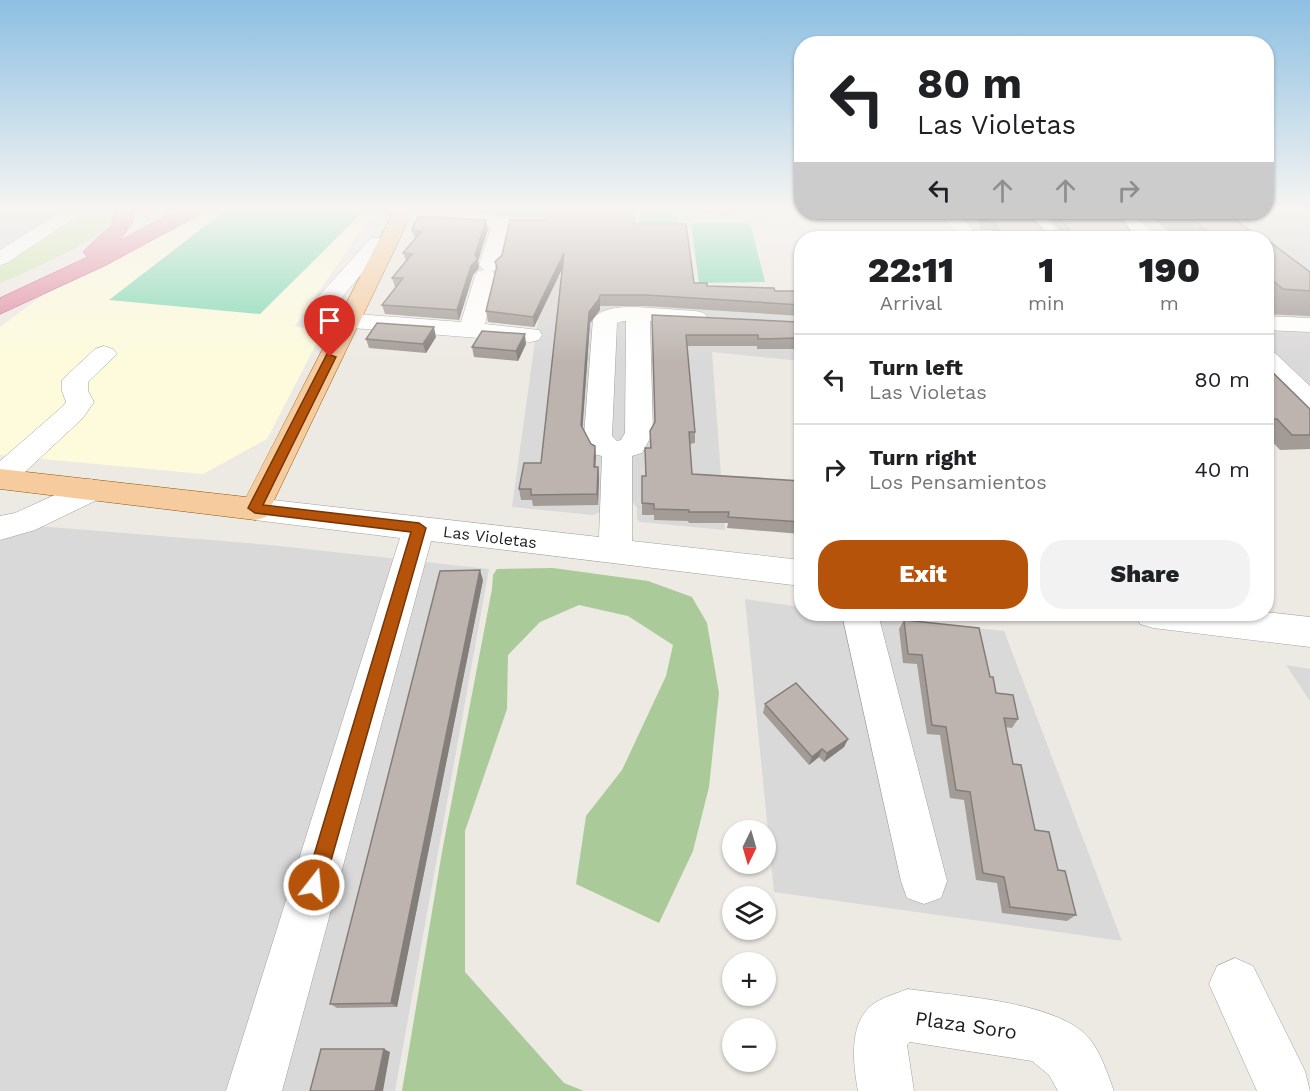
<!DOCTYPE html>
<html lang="en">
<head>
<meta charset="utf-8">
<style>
	:root { --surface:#fff; --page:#f2f2f2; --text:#202124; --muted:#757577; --line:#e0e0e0; --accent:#b45309 }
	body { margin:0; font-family:"Work Sans",sans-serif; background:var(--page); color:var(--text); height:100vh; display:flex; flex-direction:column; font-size:22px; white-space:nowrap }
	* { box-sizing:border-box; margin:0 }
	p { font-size:20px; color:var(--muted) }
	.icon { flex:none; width:33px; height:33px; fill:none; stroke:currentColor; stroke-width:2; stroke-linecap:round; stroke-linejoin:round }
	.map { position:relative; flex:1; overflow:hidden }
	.drawer { position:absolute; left:794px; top:231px; width:480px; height:390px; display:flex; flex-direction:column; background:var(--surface); border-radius:24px; box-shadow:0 2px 4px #0004 }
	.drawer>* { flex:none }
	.banner { position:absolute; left:794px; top:36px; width:480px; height:183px; border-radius:24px; box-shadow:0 2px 4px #0004; background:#fff; color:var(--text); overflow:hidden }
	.needle { width:39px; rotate:185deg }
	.tools { position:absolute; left:722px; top:820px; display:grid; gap:12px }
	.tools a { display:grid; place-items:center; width:54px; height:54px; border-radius:50%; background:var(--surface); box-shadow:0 2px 4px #0004; font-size:30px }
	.pin { position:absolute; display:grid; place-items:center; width:51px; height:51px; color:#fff; margin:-62px -26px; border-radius:50% 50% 50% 0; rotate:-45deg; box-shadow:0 0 6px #0007 }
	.pin .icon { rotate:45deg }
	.me { position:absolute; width:66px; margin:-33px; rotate:16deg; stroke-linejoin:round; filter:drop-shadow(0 0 4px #0008) }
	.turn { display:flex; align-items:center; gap:21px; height:126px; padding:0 24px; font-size:27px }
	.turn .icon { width:78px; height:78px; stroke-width:2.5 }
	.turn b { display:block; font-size:42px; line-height:51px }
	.lanes { display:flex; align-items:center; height:57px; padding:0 24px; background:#0003; justify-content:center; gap:30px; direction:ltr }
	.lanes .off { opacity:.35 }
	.eta { display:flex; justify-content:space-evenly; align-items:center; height:102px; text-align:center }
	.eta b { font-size:36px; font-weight:800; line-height:42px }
	.primary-button { display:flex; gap:12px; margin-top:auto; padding:12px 24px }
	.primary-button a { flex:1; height:69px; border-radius:24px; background:var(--accent); color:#fff; font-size:24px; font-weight:800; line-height:69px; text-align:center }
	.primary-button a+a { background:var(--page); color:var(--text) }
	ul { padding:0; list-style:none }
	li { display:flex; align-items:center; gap:18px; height:90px; padding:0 24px; border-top:2px solid var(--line) }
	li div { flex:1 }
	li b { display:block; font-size:22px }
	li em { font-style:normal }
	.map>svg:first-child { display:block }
	.residential { fill:#dad9d9 }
	.education { fill:#fdfbdc }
	.grass { fill:#cbe5aa }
	.forest { fill:#abca99 }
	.pitch { fill:#84d9b3 }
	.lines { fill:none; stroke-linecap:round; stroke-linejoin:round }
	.minor-casing { stroke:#a0a0a0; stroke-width:1 }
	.major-casing { stroke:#8d5808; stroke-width:1 }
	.highway-casing { stroke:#ce2d6e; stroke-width:1 }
	.minor { fill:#fff; fill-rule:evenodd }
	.major { fill:#f6cb9e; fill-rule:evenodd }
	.highway { fill:#e18ea3; fill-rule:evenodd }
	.wall { fill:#a39b96 }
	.shaded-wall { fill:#847e7a }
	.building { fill:#bdb4af; stroke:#847e7a; stroke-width:1.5 }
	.route { fill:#b45309; stroke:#753606; stroke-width:1.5 }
	.labels { text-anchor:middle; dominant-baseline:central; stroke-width:6; stroke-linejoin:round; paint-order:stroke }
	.street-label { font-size:16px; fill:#1c1c1c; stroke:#fff }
	.near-street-label { font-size:20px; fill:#1c1c1c; stroke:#fff }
</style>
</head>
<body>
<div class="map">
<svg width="1310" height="1091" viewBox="0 0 1310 1091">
	<rect width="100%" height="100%" fill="#ede9e3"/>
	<path class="residential" d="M0 209H64L0 248Z
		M1266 209H1310V428L1266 383V238H979L960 212H1266Z
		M544 276 801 294V361L712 352 725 530 640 522 637 519V507L630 501 593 515 512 507Z
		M0 523 270 545 489 569 395 1091H0Z
		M745 599 801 607V614H847L1004 631 1122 941 774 892Z
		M1286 665 1310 669V701Z"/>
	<path class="education" d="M215 209H376L295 326 322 333 267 439 203 474 0 455V327L43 295Z"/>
	<path class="grass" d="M89 209H112C112 215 112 218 109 223 96 243 25 272 0 283V267Z"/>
	<path class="forest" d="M553 568 648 581 692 597 707 623 719 693 709 787 693 851 659 923 576 884 586 816 622 770 666 676 673 645 628 616 579 605 540 622 508 655 507 709 465 831V972L564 1083 584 1091H402L442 852 492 589 493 575 497 569Z"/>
	<path class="pitch" d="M227 209H366L260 314 109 300Z
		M638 209H677L680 228 640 229Z
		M691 223H750L765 282 699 283Z"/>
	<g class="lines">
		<defs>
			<path id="minor" d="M65 209H88L7 263 0 265V250Z
				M407 209 547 220 550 224 547 228H510L501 265 498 270 492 271 497 276 485 324 539 330 542 335 539 340 530 342 339 327C326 324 303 317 315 300L371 238H385L388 242 335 306V310L343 313 461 322 475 276 478 271 484 270 479 265 491 227 403 221 396 219 393 215 396 211Z
				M747 209H766L767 212 764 216H750Z
				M940 212H959L979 238H959Z
				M1019 212H1039L1063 238H1042Z
				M1110 212H1131L1159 238H1138Z
				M636 307 696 311 704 313 708 318 704 323 696 325 650 321 653 433 642 453 632 456V541L801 560V586L431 541 282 1091H226L400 538 255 520 244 517 239 509 244 501 255 498 599 537 602 456 594 454 584 436 593 319C602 307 622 307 636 307ZM623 321H626L625 433 621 440 617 441 612 436 617 323Z
				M1266 316 1310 318V332L1266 330Z
				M104 346 113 349 117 354 88 382V391L94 402 83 418 11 485 0 488V461L63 406 66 402 62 391V380L95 349Z
				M1266 350 1275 353 1310 386V409L1300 407 1266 372Z
				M90 479 101 482 105 490 101 498 35 530 0 540V516L15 513Z
				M1266 612 1310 617V647L1153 628 1140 624 1135 614Z
				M842 614H878L947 881 941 898 924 904 907 898 901 881Z
				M1235 958 1253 966 1305 1071 1310 1091H1257L1209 984 1217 966Z
				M908 989C956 996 1055 1001 1088 1037 1101 1052 1107 1073 1114 1091H1058L1049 1075 1032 1061 910 1042 907 1045 914 1091H858C853 1063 847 1018 878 1001 887 996 898 993 908 989Z"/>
			<path id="major" d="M395 209H414L266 517 255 520 0 489V469L246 497Z"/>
			<path id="highway" d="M116 209H135L132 223 119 241 179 209H204L202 213 106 265 0 314V298L88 257 83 252 110 226Z"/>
		</defs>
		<use href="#minor" class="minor-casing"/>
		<use href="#major" class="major-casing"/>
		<use href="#highway" class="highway-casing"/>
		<use href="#minor" class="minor"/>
		<use href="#major" class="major"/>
		<use href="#highway" class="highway"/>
	</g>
	<path class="wall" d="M442 209H635L634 224 694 283 707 286 775 291H801V316L646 306H600V310L590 323 582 428 591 444 595 446V467H598L599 478 598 505 533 506 532 500H521L519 489 541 463 562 269 534 327 488 322 486 311 496 270 495 262 546 220 547 218Z
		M705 209H735L734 215 705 213Z
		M975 212H1027L1044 231H1060L1042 212H1117L1135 238H995L992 230H981Z
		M1146 212H1225L1257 236 1265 238H1176Z
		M488 229 478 261 479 268 473 275 459 320 385 314 382 305 396 287H395L392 278 406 261 403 253 415 239 412 230Z
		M1266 239 1310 272V316L1266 314Z
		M652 315 798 322 801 321V352H796V349H757V346H687L695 432V443L690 444 692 474 801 481V534L727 528 728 523H689L688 521 654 520V515H642V476H645L655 422Z
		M436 337 426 353 369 348 366 339Z
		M526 344 518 361 474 357 472 347Z
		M1266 366 1310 409V449L1280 450 1266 435Z
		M483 580 397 1007 337 1008 330 1004Z
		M904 620 990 677 996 693 1018 719 1012 728 1005 727 1013 764 1035 830 1058 870 1076 915 1067 921 1002 913 997 883 976 880 964 800 950 798 940 735 927 734 917 664 903 663 899 629Z
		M765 704 848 739 844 747 824 762 819 757 809 765 763 713Z"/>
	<path class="shaded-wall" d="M486 220 488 229 478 261 479 268 473 275 459 320 457 310Z
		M564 253 565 263 534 327 533 317Z
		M600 295V310L590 323 582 436 581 425 589 312Z
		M434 327 436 337 426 353 423 344Z
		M525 334 526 344 518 361 516 351Z
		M595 446 596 457 595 478 594 467Z
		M598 467 599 478 598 505 597 494Z
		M480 570 483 580 397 1007 391 1003Z
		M848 739 844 747 824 762 827 753Z
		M822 749 819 757 809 765 812 757Z
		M384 1049 390 1052 383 1091H375Z"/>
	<path class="building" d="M548 209H634V224H686L694 283H707V286L774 288 775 291H801V305L646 295H600L599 299 589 312 581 425 591 444 595 446 594 467H598L597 494 531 495V489H519L524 463H541L564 253 533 317 486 311 497 266 495 262 502 255 510 220H546L551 213Z
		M981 212H1027L1044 231H1068V228L1053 212H1117L1135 238H1001L995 222 984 221Z
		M1184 212H1225L1257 236H1261L1265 238H1216Z
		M418 216 486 220 475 255 478 259 471 266 457 310 382 305 403 278H392L412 254 403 253 422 231 412 230Z
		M1266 239 1310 272V291L1283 289 1266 275Z
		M652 315 798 322 801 321V342H798V338L758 339V335H686L695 432H689L692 474 801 481V522L728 517 729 512H689V510L654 509V504L642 503V476H646L645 448H651L650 431 655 422Z
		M377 323 434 327 423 344 366 339Z
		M482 331 525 334 516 351 472 347Z
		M1266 366 1310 409V435H1292L1277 419H1266Z
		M480 570 391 1003 330 1004 440 571Z
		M904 620 979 628 990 677H993L996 693 1013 695 1018 719 1004 718 1013 764 1021 765 1035 830 1049 832 1058 870 1065 871 1076 915 1010 907 1004 877 983 873 970 792 956 790 946 727 932 725 922 655 908 654Z
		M796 683 848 739 827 753 822 749 812 757 765 704Z
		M321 1049H384L375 1091H310Z"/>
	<linearGradient id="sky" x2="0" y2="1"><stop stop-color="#8dbfe2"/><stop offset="0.58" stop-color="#f7f5f2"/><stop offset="1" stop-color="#f7f5f2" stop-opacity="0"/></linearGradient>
	<rect width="1310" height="362" fill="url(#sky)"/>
	<path class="route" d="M327 354 336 357 263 505 419 523 426 528 324 885 321 892 314 895 308 892 305 885 411 532 255 513 248 508Z"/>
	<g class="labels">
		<g class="street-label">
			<text transform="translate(490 537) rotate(7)">Las Violetas</text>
		</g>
		<g class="near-street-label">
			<text transform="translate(966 1025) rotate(8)">Plaza Soro</text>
		</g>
	</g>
</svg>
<div class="tools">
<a><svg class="needle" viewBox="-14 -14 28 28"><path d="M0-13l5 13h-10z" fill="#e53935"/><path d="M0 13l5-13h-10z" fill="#757577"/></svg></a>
<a><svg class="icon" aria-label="layers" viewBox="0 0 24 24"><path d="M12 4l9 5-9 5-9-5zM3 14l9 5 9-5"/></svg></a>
<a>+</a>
<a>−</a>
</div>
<div class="pin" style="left:330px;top:357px;background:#d93025"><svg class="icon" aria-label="arrive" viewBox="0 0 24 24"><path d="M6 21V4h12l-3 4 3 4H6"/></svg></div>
<svg class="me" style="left:314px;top:885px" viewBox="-20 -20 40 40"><circle r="17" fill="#b45309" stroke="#fff" stroke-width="3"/><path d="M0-11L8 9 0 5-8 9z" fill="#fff"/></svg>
<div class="banner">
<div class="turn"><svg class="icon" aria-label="left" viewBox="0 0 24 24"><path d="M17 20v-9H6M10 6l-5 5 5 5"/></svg><div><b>80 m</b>Las Violetas</div></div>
<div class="lanes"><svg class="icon" aria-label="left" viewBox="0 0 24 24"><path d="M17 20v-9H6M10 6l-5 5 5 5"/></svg><svg class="icon off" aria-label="ahead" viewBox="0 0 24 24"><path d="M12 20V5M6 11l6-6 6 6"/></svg><svg class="icon off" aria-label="ahead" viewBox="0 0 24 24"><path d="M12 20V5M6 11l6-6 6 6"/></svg><svg class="icon off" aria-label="right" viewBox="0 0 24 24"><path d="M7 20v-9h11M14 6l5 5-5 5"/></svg></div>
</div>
<section class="drawer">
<div class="eta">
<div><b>22:11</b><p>Arrival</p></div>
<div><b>1</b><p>min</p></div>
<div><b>190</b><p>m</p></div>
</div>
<ul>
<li><svg class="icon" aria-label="left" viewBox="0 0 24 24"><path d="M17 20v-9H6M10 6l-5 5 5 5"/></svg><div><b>Turn left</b><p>Las Violetas</p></div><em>80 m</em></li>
<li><svg class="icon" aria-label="right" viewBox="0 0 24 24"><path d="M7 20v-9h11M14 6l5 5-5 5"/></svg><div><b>Turn right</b><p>Los Pensamientos</p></div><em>40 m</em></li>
</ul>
<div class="primary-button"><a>Exit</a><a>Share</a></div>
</section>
</div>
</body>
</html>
